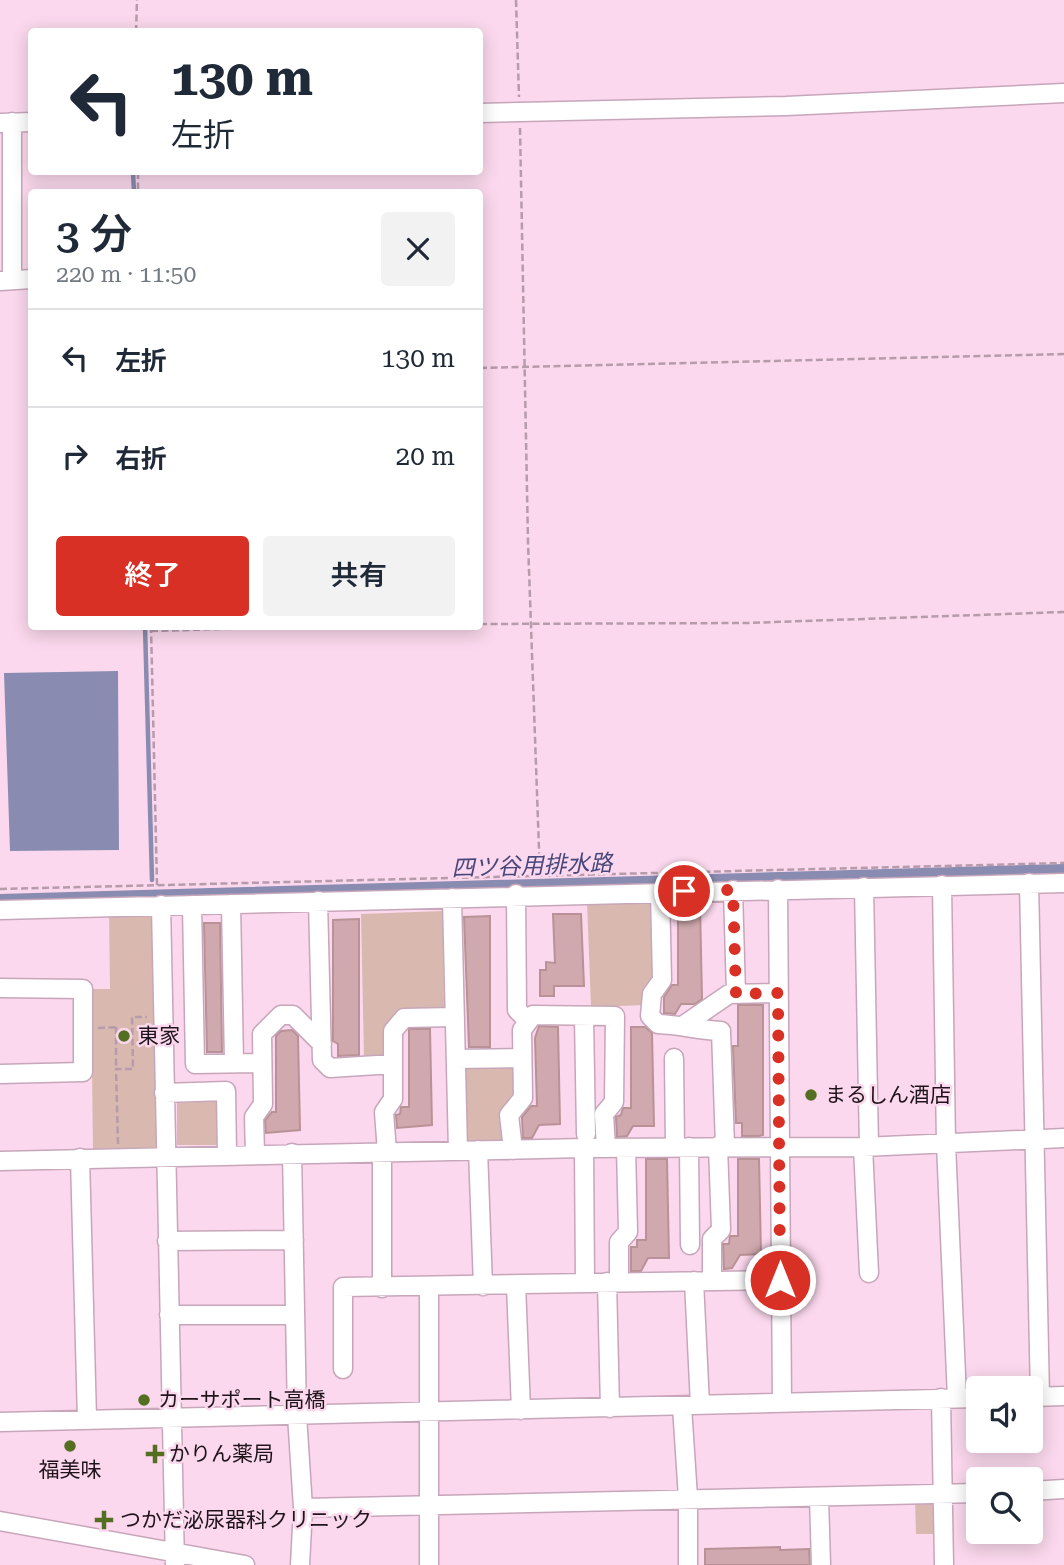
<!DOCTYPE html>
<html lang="ja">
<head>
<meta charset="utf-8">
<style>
	:root { --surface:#fff; --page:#f2f2f3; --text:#1f2937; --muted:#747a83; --line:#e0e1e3; --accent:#d93025 }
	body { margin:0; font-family:"Roboto Serif","Noto Sans JP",serif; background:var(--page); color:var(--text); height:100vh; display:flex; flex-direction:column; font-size:26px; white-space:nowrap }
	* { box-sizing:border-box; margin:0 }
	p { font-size:23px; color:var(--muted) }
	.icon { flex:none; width:38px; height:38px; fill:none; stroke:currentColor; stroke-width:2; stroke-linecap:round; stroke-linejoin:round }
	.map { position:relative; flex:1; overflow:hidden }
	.panel { position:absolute; left:28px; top:189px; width:455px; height:441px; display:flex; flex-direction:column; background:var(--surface); border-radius:7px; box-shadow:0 4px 18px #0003 }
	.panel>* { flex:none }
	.hud { position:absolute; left:28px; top:28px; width:455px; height:147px; border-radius:7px; box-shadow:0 4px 18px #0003; background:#fff; color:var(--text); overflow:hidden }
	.controls { position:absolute; left:966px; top:1376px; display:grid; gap:14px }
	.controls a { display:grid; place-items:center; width:77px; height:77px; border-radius:7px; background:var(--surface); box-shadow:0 4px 18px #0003; font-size:35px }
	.pin { position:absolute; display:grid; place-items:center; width:60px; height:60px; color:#fff; margin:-30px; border:4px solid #fff; border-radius:50%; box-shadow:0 2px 7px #0007 }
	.me { position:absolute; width:77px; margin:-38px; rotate:0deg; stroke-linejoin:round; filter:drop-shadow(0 0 5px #0008) }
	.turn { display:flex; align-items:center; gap:24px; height:147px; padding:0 28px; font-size:32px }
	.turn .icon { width:91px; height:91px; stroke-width:2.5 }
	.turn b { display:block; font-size:49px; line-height:60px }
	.round { display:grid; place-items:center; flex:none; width:74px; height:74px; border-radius:7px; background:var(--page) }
	.overview { display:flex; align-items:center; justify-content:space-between; height:119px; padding:0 28px }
	h1 { font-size:42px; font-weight:600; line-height:52px }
	.cta { display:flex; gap:14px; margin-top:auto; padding:14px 28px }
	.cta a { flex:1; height:80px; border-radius:7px; background:var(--accent); color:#fff; font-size:28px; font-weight:600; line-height:80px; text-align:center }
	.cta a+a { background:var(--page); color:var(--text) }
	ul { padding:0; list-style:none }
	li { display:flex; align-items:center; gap:21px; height:98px; padding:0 28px; border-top:2px solid var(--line) }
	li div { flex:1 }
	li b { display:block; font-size:26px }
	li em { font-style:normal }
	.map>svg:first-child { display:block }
	.green { fill:#d9b9af }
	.water { fill:#898bb1 }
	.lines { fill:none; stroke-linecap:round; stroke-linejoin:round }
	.stream { stroke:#898bb1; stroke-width:4.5 }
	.building { fill:#d0a9ae; stroke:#b89296; stroke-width:2 }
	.minor-casing { stroke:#c7a6ba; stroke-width:21 }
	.path { stroke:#b69bab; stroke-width:2.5; stroke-dasharray:7 3.5; stroke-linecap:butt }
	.minor { stroke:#fff; stroke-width:18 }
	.route { stroke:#d93025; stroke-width:12; stroke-dasharray:0 21.6 }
	.poi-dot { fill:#556f22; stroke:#fbd8ed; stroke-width:2.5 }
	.labels { text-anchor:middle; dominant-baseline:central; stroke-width:5; stroke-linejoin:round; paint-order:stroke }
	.poi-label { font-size:21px; fill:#1f141b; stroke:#fbd8ed; text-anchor:start }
	.water-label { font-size:23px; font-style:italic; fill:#48477c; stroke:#fbd8ed }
</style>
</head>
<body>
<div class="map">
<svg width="1064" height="1565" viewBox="0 0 1064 1565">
	<rect width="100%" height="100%" fill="#fbd8ed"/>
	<path class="green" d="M653 900 654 979 645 1005 591 1007 587 902Z
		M109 911H153L157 1151 93 1152 91 989H110Z
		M443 911 444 1009 402 1010 385 1058 364 1059 361 914Z
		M515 1064 516 1095 506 1143 465 1144 463 1066Z
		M218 1101 217 1145H177V1103Z
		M915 1499H932L939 1506V1534H916Z"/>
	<path class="water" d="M118 671 119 850 10 851 4 673Z
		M1064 864V878L0 903V894Z"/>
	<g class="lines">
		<path class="stream" d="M133 172 134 192
			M145 626 152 880"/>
	</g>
	<path class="building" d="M678 904H700L702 999 695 1004H681L675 1014 664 1013V997L672 985H678Z
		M553 914H581L584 986H554V996H540V970H546V962L555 963Z
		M490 916V1047H469L464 917Z
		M359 919V1055L338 1056V1044L333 1041V920Z
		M204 923H220L222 1052H207Z
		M738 1005H763V1135L759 1136H742V1123H736L733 1046H738Z
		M539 1026 558 1027 560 1124 539 1125 532 1138H523L522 1117 531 1106H537L535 1038Z
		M631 1027H645L652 1033 654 1126H633L627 1136 617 1137 616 1117 621 1115 623 1108H631Z
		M409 1029H430L432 1125 397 1128 396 1115 400 1114 401 1107H409Z
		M292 1030 298 1036 300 1130 266 1133 265 1120 272 1112H276V1036L281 1031Z
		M646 1159H667L669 1258H648L641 1271H631V1247H637V1240H646Z
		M738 1159H759L761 1254 740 1255 732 1268 724 1269 723 1244H729L730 1236H738Z
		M780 1547V1550L809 1549 810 1565H705V1549Z"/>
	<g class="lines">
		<defs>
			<path id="minor" d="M480 113 786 106 1064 93
				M12 122V280
				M0 123 32 122
				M0 281 32 279
				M1029 883 1040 1397
				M942 885 946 1144 957 1398
				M864 887 869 1147
				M778 889 782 1403
				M733 890 736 994
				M660 891 662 980 652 994 650 1016 658 1024C681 1025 698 1030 721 1031L725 1146
				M516 894 517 1010 528 1021
				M452 898 458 1151
				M318 901 322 1060 330 1068 393 1064
				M231 904 234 1063
				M161 905 175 1565
				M192 905 195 1064 262 1063
				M0 910 1064 883
				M0 988 83 989V1072L0 1074
				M584 1016 586 1134
				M684 1025 729 994 778 993
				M674 1058 675 1147
				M456 1059 522 1058
				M164 1093 226 1091 227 1155
				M689 1147 690 1245
				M863 1147 869 1273
				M584 1148 863 1147 1064 1138
				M478 1150 483 1286
				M513 1150 509 1115 523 1098 522 1030 533 1015 615 1016 614 1102 604 1114 606 1148
				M387 1152 384 1112 393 1099V1031L404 1018 455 1017
				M292 1153 297 1415 303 1508
				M255 1154 254 1117 263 1104 262 1034 281 1015H293L322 1044
				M80 1158 87 1419
				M0 1161 584 1148 585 1282
				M167 1241 294 1240
				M694 1281 700 1405
				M712 1281V1239L721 1230 718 1146
				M607 1282 610 1408
				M619 1282V1242L628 1232 626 1148
				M516 1285 521 1410
				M429 1287V1565
				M382 1288V1152
				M169 1315H295
				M343 1369V1287L780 1280
				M1031 1397 1064 1396
				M941 1398 944 1565
				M682 1406 688 1498V1565
				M0 1422 978 1398
				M1031 1491 1064 1489
				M819 1497 821 1565
				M0 1521 245 1565
				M300 1565 303 1508 978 1493"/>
		</defs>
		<use href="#minor" class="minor-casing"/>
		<path class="path" d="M516 0 519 97
			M136 32 137 0
			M520 128 528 542 540 877
			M138 172V192
			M480 368 1064 354
			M480 624 746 623 1064 612
			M151 626 157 885
			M151 631 332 626
			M0 889 1064 863
			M116 1027V1069
			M98 1028 119 1027
			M118 1144 116 1069H133L132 1017H147"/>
		<use href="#minor" class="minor"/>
	</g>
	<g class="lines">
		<path class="route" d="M684 891 733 890 736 994 778 993 780 1280"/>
	</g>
	<g class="poi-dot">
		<circle cx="124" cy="1036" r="7"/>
		<circle cx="811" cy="1095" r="7"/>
		<circle cx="144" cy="1400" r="7"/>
		<circle cx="70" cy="1446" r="7"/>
		<path d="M151.5 1443.5h7v7h7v7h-7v7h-7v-7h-7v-7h7z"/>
		<path d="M100.5 1509.5h7v7h7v7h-7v7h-7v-7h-7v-7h7z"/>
	</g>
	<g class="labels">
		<g class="poi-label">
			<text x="138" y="1036">東家</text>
			<text x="825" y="1095">まるしん酒店</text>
			<text x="158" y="1400">カーサポート高橋</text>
			<text x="169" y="1454">かりん薬局</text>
			<text x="70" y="1470" text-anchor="middle">福美味</text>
			<text x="120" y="1520">つかだ泌尿器科クリニック</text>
		</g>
		<g class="water-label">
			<text transform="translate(532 866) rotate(-2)">四ツ谷用排水路</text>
		</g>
	</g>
</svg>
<div class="controls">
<a><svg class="icon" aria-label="sound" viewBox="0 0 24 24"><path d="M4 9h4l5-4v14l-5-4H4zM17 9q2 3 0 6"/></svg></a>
<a><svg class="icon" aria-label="search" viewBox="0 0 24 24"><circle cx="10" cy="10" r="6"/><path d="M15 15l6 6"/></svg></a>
</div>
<div class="pin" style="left:684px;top:891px;background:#d93025"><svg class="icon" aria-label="arrive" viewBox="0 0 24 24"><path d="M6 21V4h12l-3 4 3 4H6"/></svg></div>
<svg class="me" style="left:780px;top:1280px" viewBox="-20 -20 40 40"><circle r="17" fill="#d93025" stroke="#fff" stroke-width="3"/><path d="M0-11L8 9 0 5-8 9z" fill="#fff"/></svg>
<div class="hud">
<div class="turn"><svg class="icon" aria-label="left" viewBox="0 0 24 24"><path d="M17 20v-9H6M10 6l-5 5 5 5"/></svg><div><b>130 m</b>左折</div></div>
</div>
<section class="panel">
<div class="overview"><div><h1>3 分</h1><p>220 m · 11:50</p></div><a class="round"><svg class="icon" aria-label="close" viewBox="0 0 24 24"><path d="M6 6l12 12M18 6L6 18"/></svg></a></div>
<ul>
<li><svg class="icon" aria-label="left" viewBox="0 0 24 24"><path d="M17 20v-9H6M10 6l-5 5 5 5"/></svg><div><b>左折</b></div><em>130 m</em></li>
<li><svg class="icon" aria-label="right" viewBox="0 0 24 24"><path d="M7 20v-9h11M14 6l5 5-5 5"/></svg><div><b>右折</b></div><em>20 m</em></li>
</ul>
<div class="cta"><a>終了</a><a>共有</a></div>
</section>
</div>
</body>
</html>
